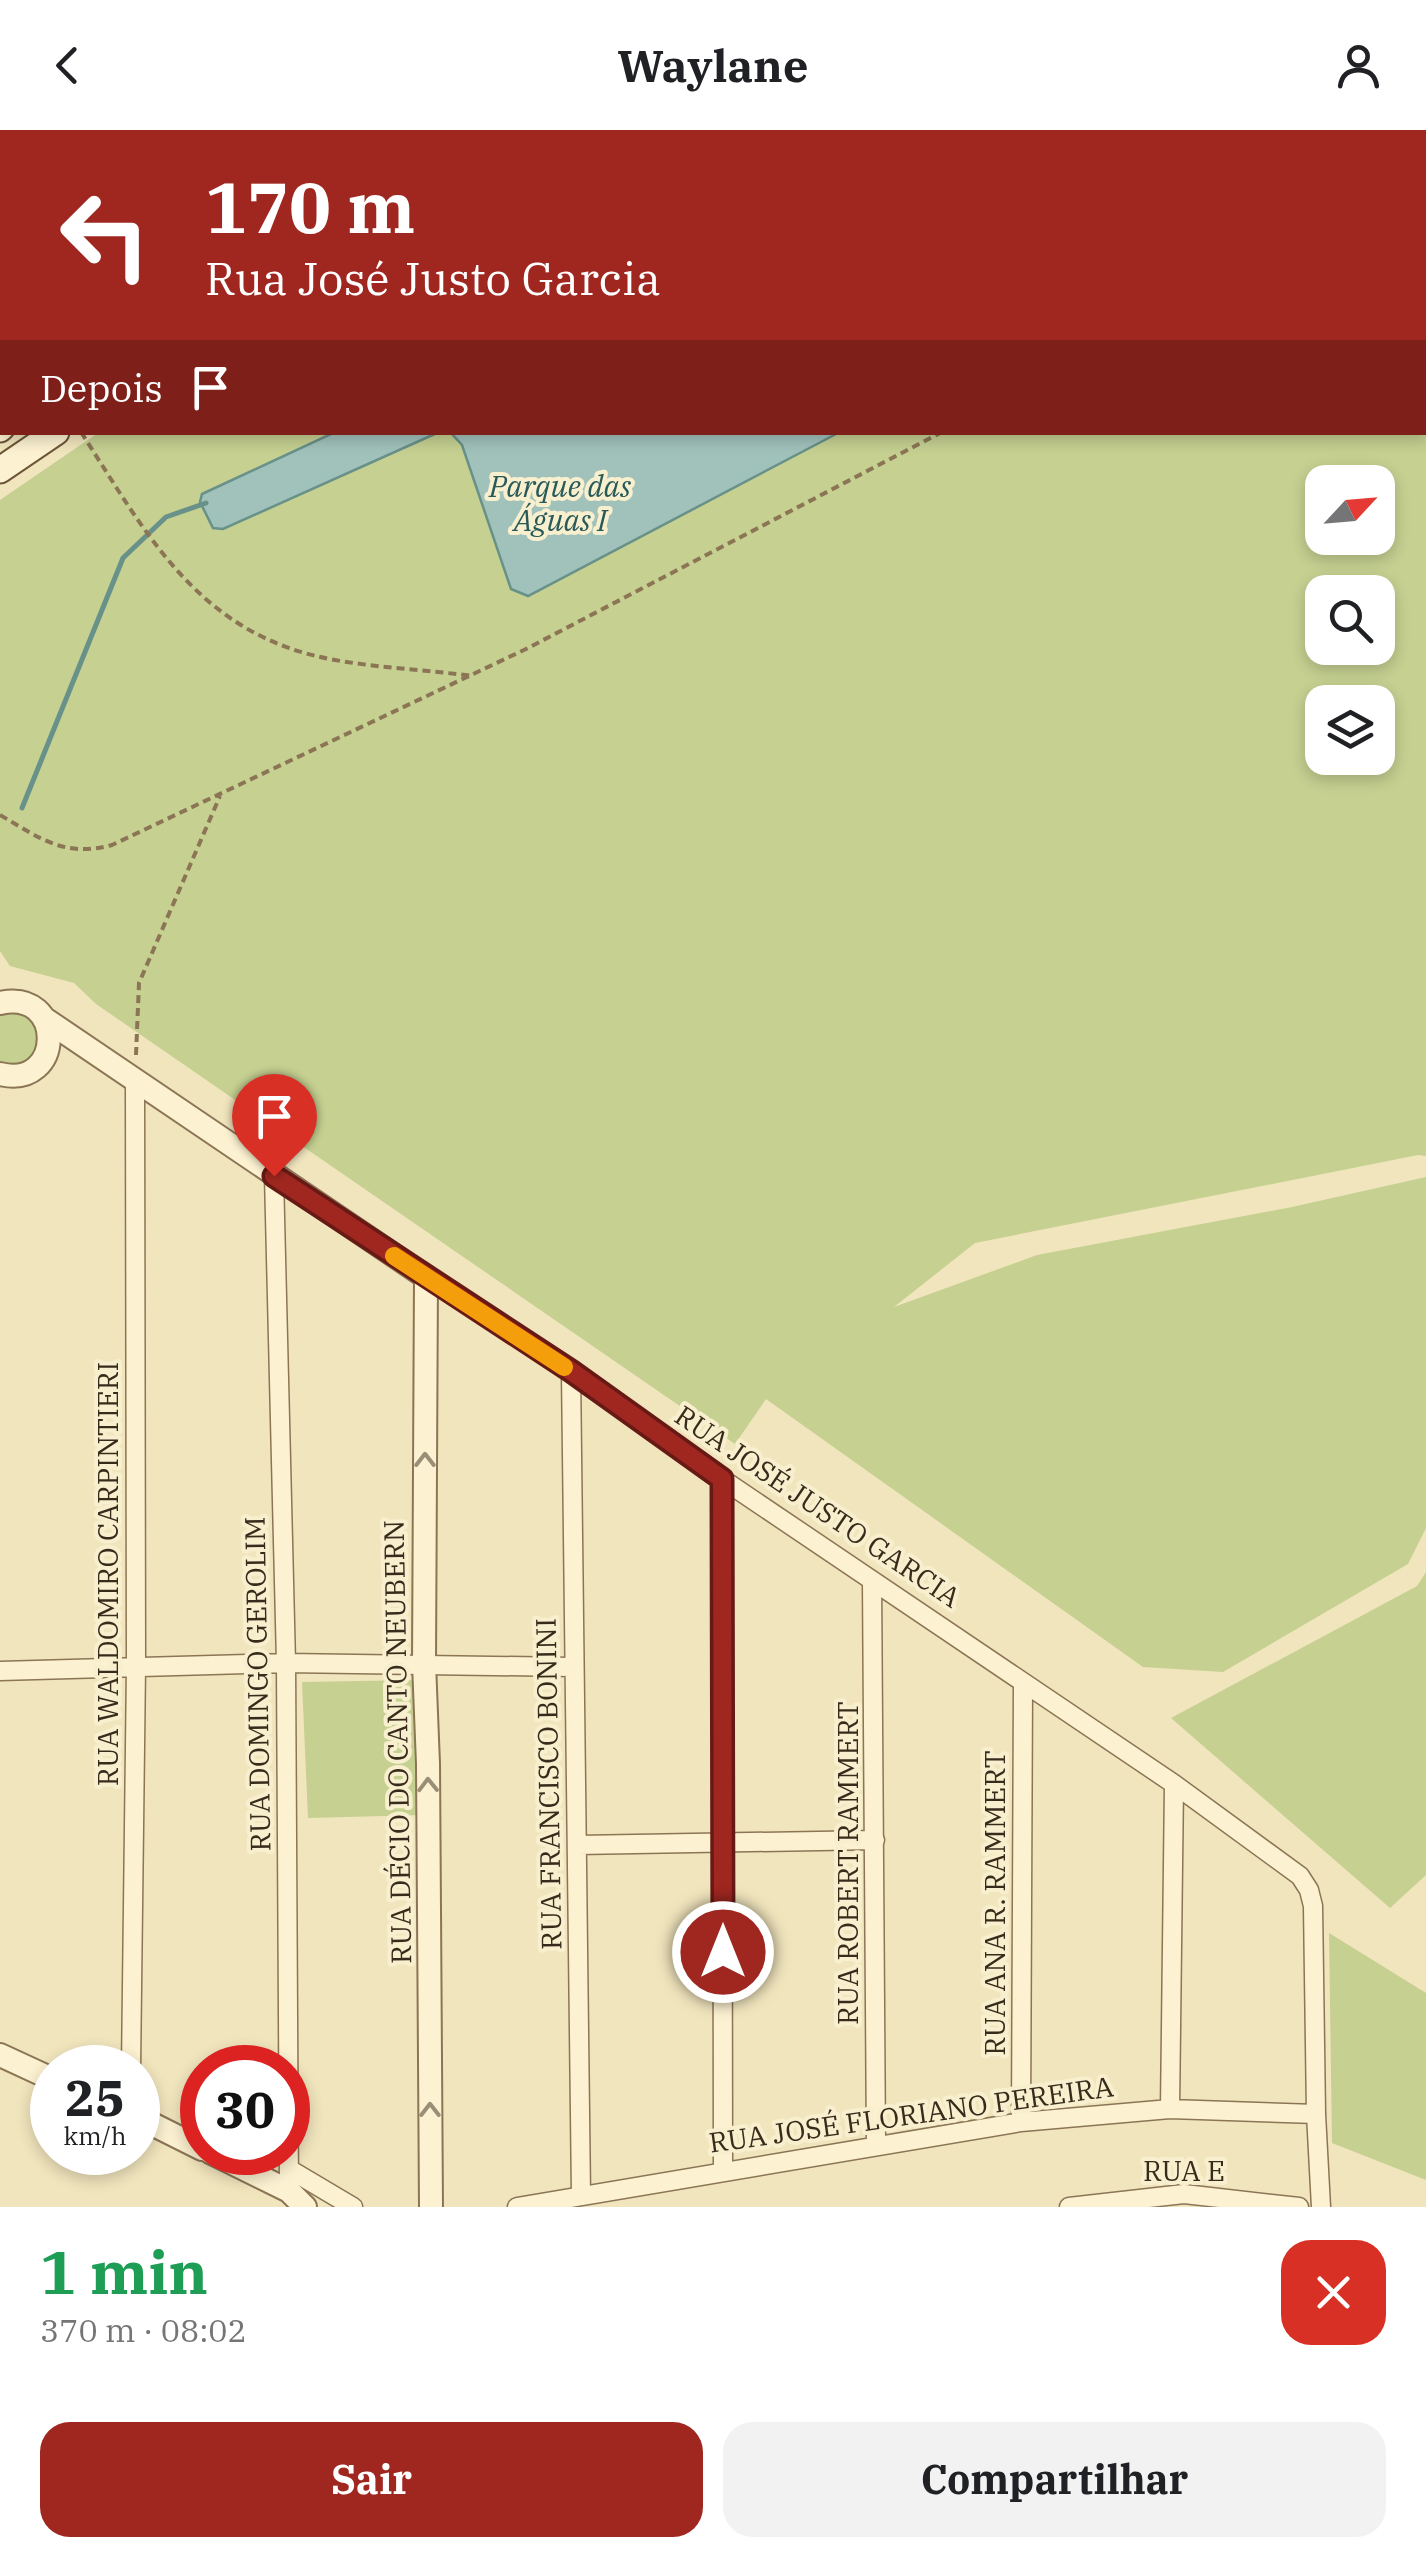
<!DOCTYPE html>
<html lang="pt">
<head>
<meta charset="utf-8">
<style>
	:root { --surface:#fff; --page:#f2f2f2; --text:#202124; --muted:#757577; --accent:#9f2720 }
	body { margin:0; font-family:"IBM Plex Serif",serif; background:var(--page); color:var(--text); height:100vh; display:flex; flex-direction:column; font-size:38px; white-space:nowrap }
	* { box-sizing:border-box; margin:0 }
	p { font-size:32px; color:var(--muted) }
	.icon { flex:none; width:55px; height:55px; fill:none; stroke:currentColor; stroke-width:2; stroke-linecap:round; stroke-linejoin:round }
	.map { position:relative; height:2077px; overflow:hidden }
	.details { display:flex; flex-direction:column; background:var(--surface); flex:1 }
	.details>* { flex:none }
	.banner { position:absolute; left:0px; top:0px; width:1428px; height:305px; box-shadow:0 5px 15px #0003; background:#9f2720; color:#fff; overflow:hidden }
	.needle { width:65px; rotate:64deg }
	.controls { position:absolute; left:1305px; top:335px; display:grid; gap:20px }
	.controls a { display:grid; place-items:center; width:90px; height:90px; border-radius:20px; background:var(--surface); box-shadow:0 5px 15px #0003; font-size:50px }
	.speed { position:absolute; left:30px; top:1915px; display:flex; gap:20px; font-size:50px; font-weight:700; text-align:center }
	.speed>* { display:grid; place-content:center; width:130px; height:130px; border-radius:50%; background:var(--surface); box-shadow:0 5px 15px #0003; line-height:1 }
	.speed small { font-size:25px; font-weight:400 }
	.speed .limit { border:15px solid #d22; background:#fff; color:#111 }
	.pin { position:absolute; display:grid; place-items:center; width:85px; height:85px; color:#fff; margin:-102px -42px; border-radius:50% 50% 50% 0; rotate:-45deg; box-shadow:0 0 10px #0007 }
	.pin .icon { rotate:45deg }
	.me { position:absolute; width:110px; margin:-55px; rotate:0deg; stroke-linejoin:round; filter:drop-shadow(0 0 8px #0008) }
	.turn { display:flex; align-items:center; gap:35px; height:210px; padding:0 40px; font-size:45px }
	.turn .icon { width:130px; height:130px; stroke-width:2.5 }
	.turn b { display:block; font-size:70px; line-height:85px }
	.then { display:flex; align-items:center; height:95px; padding:0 40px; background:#0003; gap:20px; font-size:38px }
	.round { display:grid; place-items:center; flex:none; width:105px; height:105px; border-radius:30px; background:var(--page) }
	.head { display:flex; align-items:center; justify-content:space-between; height:170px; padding:0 40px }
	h1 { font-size:60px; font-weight:700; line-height:75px; color:#1e9e55 }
	.button { display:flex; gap:20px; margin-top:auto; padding:20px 40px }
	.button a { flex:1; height:115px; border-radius:30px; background:var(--accent); color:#fff; font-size:40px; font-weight:700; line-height:115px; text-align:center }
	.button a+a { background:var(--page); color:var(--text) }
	header { display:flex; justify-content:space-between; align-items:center; height:130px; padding:0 40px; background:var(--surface); font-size:45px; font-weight:700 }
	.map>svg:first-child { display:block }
	.green { fill:#c5d091; fill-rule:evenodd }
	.water { fill:#a1c2bb; stroke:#689189; stroke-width:2.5 }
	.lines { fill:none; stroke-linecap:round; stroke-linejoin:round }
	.stream { stroke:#689189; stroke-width:5 }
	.minor-casing { stroke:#8b7555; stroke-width:21 }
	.tertiary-casing { stroke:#8b7555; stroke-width:26 }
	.secondary-casing { stroke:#6d5638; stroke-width:29 }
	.path { stroke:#8b7555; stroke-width:4; stroke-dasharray:8 5; stroke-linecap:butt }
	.minor { stroke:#fcf2d1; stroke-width:18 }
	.tertiary { stroke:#fcf2d1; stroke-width:22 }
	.secondary { stroke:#fcf2d1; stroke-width:25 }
	.oneway { stroke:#9a8e76 }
	.route-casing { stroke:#671915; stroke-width:25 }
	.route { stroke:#9f2720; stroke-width:18 }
	.slow { stroke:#f59e0b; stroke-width:18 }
	.labels { text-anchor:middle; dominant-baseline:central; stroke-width:8; stroke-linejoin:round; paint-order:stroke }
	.street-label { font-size:28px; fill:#392b1b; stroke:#f8efce }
	.water-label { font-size:30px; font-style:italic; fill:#295a5a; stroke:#f8efce }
</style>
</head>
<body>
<header><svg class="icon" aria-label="back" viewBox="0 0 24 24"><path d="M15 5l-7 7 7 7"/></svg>Waylane<svg class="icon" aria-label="person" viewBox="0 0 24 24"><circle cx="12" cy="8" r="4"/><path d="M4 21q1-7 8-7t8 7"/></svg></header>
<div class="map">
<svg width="1426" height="2077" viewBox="0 0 1426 2077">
	<rect width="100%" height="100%" fill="#f1e5bd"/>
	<path class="green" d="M542 0H1426V1026L1418 1025 975 1113 894 1177 1037 1125 1292 1077 1426 1047V1398L1408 1434 1223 1542 1143 1537 766 1269 735 1314 96 874 74 853 10 836 0 821V370L98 303 1425 302V2H538ZM1322 352H1378V408H1322ZM1322 462H1378V518H1322ZM1322 572H1378V628H1322Z
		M0 880 31 883 42 904 35 927 14 939 0 935Z
		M1426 1442V1745L1390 1778 1171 1588 1417 1456Z
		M417 1550 422 1685 308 1688 302 1552Z
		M1329 1803 1426 1863V2050L1332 2013Z"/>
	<path class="water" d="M774 0H1271L1272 2H770Z
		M333 303H437L223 399 213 398 200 372 202 364Z
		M451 303H838L528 466 511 459 462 315Z"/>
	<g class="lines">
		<path class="stream" d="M22 678 123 428 166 387 206 373"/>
		<defs>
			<path id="minor" d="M286 0 288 2
				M274 1046 286 1533 289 2061
				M426 1147 571 1241 722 1349 1174 1654 1300 1746 1309 1760 1313 1776 1316 1984 1321 2077
				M571 1241 581 2066
				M722 1349 723 2041
				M872 1450 876 2016
				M0 1541 286 1533 572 1537
				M578 1715 875 1710
				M131 1938 136 1536 135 951
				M1170 1979 1174 1654
				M1021 1992 1023 1554
				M289 2039 353 2077
				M517 2077 1021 1992 1170 1979 1316 1984
				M1069 2077 1184 2064 1299 2077"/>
			<path id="tertiary" d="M0 873C66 858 64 960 0 944
				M45 889 426 1147 424 1533 428 1634 431 2077
				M0 1925 52 1949
				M138 1987 202 2019
				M210 2022 289 2061 305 2077"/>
			<path id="secondary" d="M442 2 445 0
				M497 2 501 0
				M0 299 2 297
				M0 340 56 302"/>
		</defs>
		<use href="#minor" class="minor-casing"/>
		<use href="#tertiary" class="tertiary-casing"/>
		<use href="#secondary" class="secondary-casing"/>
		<path class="path" d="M1298 0 1299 2
			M81 302C149 408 200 506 335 530 380 538 427 540 473 546
			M0 685C40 708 64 728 112 715L526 519 942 302
			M136 925 139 853 220 666"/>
		<use href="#minor" class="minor"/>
		<use href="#tertiary" class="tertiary"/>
		<use href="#secondary" class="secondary"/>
	</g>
	<defs><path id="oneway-chevron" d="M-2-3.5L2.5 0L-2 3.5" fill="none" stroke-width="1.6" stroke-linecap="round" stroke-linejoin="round" transform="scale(2.5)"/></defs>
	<g class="oneway">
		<use href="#oneway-chevron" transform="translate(425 1330) rotate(-90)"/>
		<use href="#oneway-chevron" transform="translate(428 1655) rotate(-91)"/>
		<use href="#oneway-chevron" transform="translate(430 1980) rotate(-90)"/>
	</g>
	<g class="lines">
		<defs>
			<path id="route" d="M274 1046 571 1241 722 1349 723 1822"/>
		</defs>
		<use href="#route" class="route-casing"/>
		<use href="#route" class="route"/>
		<path class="slow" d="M394 1126 564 1237"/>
	</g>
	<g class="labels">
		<g class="street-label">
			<text transform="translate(818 1376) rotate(34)">RUA JOSÉ JUSTO GARCIA</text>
			<text transform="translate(107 1444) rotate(-90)">RUA WALDOMIRO CARPINTIERI</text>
			<text transform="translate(257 1554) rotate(-91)">RUA DOMINGO GEROLIM</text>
			<text transform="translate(397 1612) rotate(-91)">RUA DÉCIO DO CANTO NEUBERN</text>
			<text transform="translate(548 1654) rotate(-91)">RUA FRANCISCO BONINI</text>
			<text transform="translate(847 1733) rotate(-90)">RUA ROBERT RAMMERT</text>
			<text transform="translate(994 1773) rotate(-90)">RUA ANA R. RAMMERT</text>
			<text transform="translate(911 1984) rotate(-8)">RUA JOSÉ FLORIANO PEREIRA</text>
			<text x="1184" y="2040">RUA E</text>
		</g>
		<g class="water-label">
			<text x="560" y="355">Parque das<tspan x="560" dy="34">Águas I</tspan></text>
		</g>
	</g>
</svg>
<div class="controls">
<a><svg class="needle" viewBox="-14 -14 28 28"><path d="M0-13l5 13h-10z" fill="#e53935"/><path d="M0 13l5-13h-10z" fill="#757577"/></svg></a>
<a><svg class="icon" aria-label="search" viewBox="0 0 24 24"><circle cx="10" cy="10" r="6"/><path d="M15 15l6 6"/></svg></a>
<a><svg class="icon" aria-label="layers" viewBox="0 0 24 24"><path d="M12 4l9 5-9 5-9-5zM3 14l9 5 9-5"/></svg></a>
</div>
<div class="speed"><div>25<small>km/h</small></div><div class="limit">30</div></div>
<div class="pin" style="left:274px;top:1046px;background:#d93025"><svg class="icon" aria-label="arrive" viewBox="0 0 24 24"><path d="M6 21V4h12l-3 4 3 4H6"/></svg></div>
<svg class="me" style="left:723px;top:1822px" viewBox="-20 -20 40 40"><circle r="17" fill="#9f2720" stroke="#fff" stroke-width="3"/><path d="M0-11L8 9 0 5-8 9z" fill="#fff"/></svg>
<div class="banner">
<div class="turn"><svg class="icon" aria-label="left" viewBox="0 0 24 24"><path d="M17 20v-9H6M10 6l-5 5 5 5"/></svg><div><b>170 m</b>Rua José Justo Garcia</div></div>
<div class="then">Depois<svg class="icon" aria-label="arrive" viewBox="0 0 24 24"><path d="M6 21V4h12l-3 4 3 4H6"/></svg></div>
</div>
</div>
<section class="details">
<div class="head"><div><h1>1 min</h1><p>370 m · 08:02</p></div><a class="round" style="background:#d93025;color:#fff"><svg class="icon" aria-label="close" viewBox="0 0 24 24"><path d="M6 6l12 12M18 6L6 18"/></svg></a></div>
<div class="button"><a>Sair</a><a>Compartilhar</a></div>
</section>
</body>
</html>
